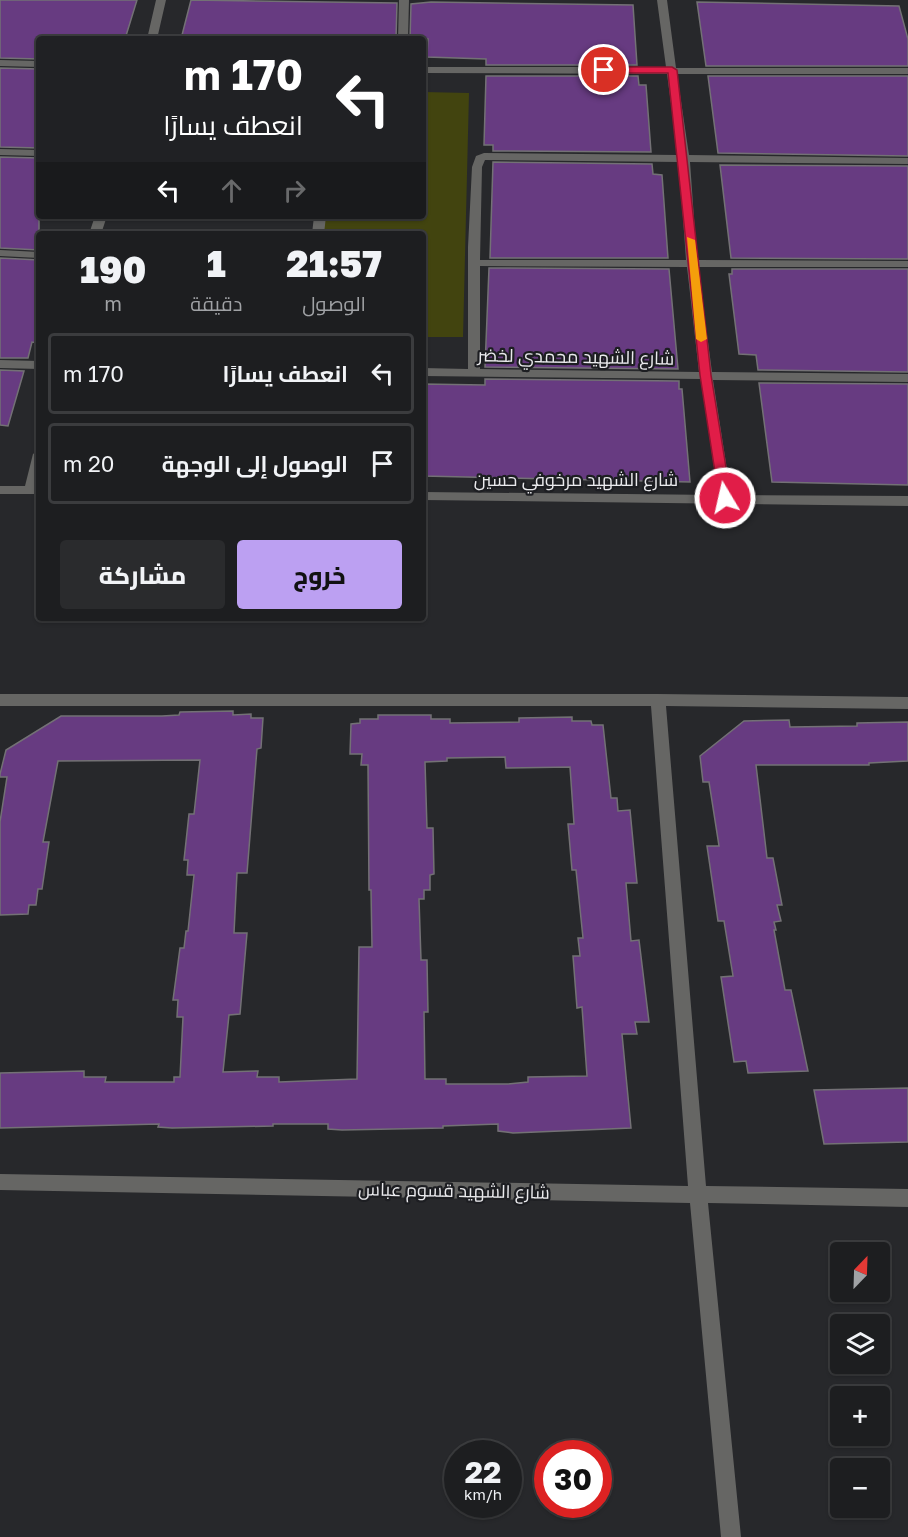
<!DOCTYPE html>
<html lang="ar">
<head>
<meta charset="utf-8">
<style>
	:root { --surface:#1d1e20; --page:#2a2b2d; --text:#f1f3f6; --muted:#a0a2a5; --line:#3b3c3e; --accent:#bca0f2 }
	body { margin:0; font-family:"Golos Text",Cairo,sans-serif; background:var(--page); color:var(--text); direction:rtl; height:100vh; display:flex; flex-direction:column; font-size:22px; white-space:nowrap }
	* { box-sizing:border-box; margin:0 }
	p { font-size:20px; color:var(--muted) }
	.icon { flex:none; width:33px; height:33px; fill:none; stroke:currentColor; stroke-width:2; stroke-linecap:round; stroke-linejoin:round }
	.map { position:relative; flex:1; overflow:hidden; direction:ltr }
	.details { position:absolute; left:36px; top:231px; width:390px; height:390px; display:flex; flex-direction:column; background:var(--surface); border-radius:6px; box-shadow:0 2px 4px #0004,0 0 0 2px var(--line); direction:rtl }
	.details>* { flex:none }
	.top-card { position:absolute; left:36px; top:36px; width:390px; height:183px; border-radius:6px; box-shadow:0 2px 4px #0004,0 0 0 2px var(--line); direction:rtl; background:#202124; color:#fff; overflow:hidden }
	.needle { width:39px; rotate:23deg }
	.tools { position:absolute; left:830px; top:1242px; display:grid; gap:12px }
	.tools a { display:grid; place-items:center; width:60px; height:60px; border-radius:6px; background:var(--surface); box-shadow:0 2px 4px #0004,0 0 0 2px var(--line); font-size:30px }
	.speed { position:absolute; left:444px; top:1440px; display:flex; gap:12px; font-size:30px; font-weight:700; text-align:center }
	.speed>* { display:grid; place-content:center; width:78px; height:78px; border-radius:50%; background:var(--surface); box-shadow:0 2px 4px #0004,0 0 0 2px var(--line); line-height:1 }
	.speed small { font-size:15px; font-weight:400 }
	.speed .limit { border:9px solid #d22; background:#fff; color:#111 }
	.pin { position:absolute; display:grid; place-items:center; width:51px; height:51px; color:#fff; margin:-26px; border:3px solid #fff; border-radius:50%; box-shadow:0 2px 6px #0007 }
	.me { position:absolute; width:66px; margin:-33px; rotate:351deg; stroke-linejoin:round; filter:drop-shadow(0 0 4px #0008) }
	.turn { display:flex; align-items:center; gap:21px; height:126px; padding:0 24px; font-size:27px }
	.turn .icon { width:78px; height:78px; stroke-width:2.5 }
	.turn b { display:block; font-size:42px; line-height:51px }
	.lanes { display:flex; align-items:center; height:57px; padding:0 24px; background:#0003; justify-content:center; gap:30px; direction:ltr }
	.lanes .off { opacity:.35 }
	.eta { display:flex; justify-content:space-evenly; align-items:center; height:102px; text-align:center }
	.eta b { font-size:36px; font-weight:800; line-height:42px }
	.button { display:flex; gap:12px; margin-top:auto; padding:12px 24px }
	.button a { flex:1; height:69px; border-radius:6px; background:var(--accent); color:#111; font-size:24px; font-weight:800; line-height:69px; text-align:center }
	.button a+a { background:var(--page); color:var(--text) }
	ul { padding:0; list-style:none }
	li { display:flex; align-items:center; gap:18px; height:81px; margin:0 12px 9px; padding:0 12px; border:3px solid var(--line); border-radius:6px }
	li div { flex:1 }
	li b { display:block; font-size:22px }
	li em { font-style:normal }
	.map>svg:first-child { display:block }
	.green { fill:#42440f }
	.building { fill:#673b81; stroke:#737175; stroke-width:1.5; fill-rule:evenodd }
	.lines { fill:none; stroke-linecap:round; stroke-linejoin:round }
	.street { fill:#666664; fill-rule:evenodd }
	.route { fill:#e11d48; stroke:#92132f; stroke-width:1.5 }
	.slow { fill:#f59e0b }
	.labels { text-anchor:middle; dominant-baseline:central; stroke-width:4.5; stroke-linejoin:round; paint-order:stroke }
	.street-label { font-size:18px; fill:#eaeaed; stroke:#1d1e22 }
</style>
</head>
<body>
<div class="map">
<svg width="908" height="1537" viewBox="0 0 908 1537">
	<rect width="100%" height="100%" fill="#27282b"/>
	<path class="green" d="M423 92 469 93 463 337H423V234H322L324 216H423Z"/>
	<path class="building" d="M0 0H137L125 39H39V59L0 58Z
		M191 0 397 3 396 39H181Z
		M431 2 633 5 637 65H486V59L427 57 428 39H410L411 4Z
		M697 2 899 6 908 39V66H706Z
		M0 68 39 69V148L0 147Z
		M486 76H638L639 85H646L651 152 493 151V145H484Z
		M708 76H908V156L718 153Z
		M0 157 39 158V250L0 248Z
		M493 162 652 164 653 174 662 175 668 258H490Z
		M720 165 908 166V259L731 258Z
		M0 258 39 260V343L32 342 28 358H0Z
		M489 268 669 269 678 369 485 367Z
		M732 269H908V372L758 370 756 355 739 354 729 274H732Z
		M0 370 24 371 8 426 0 425Z
		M485 379 679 381V389H682L690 482 423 476V384L485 385Z
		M759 383 908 384V485L772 482Z
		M233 711V715L251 714V718H263L261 748 257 749 247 873H237L234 933H247L240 1014 229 1015 223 1072 258 1071 257 1077H279V1082L357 1079 359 947H372L371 890H369L368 765H361L362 754H350L351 724 360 723V719H378V715H431V719H450V723L519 722V718L572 717V721H591L592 725H603L611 798H617L618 811 630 810 637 883H626L631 941 639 940 649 1022H635L637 1034H622L631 1128 513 1133 498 1131V1124L443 1126V1128L342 1130 328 1129V1124H273V1126L172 1128 158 1127 159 1124 0 1128V1073L84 1071V1077H106L105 1082H174V1077H180L183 1017H177L178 1000H173L180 948H184L186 931H188L194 875H187L188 860H184L189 814H194L200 760 58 761 43 842H49L42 889H38L36 905H29L28 914 0 915V822L7 777H0V774L6 750 61 716H162L179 715 180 712ZM505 757 506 768 570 767 574 824H568L572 870H576L583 938H578L580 956H573L577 1008 582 1007 587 1076 528 1077V1082L508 1084H446V1079H425L424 1012H428L427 960H421L419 899H424V890H430V875L434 874 433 828H427L425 762 447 761V758Z
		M789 720 790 727 857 726V723L908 722V761L869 763V765H756L767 858H773L782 905H777L781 921 774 922 776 930H774L785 990H791L808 1071 748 1073 746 1061 734 1062 721 977 733 976 724 921H718L707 846H719L709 782H703L700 756 744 721Z
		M908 1088V1142L824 1144 814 1090Z"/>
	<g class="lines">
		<path class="street" d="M156 0H166L157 39H147Z
			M399 0H409L408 39H398Z
			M657 0H667L676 68H908V74H677L689 155 908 158V164L690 162 697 260 908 261V267H698L712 372 908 374V382L713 380 731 495 908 496V506L423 500V492L718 495 701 379 423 376V368L468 369V247L472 167 476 156 484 153 678 155 667 74 423 73V67H666ZM485 160 679 162 686 260H480L482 167ZM480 266 687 267 699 372 480 369Z
			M0 60 39 61V67L0 66Z
			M0 149 39 150V156L0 155Z
			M95 216H107L101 234H89Z
			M314 216H326L324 234H312Z
			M0 250 39 252V258L0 256Z
			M0 360 39 361V369L0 368Z
			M39 450V494H0V486H25L33 454Z
			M0 694H658L908 697V709L666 706 706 1186 908 1189V1207L708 1203 741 1537H721L690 1203 0 1190V1174L688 1186 651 706H0Z"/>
	</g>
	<path class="route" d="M672 67 677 70 711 375 731 498 725 502 719 498 700 375 668 73H604L600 70 604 67Z"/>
	<path class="slow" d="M687 237 695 240 707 339 701 342 696 339Z"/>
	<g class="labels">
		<g class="street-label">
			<text transform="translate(576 356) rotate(1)">شارع الشهيد محمدي لخضر</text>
			<text x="576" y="479">شارع الشهيد مرخوفي حسين</text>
			<text transform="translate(454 1190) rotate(1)">شارع الشهيد قسوم عباس</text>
		</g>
	</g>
</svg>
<div class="tools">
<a><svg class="needle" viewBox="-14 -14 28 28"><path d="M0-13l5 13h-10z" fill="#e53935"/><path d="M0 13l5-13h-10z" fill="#a0a2a5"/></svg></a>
<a><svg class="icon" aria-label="layers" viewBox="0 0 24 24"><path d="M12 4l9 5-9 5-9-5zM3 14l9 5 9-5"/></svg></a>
<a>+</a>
<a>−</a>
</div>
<div class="speed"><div>22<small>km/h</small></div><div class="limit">30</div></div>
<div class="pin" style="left:604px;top:70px;background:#d93025"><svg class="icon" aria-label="arrive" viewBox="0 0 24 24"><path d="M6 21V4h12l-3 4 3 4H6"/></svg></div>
<svg class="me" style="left:725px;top:498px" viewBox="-20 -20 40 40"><circle r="17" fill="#e11d48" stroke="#fff" stroke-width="3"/><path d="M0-11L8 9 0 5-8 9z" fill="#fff"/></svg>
<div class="top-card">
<div class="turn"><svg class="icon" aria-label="left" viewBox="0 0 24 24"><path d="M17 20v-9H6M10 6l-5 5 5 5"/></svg><div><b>170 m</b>انعطف يسارًا</div></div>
<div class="lanes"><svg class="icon" aria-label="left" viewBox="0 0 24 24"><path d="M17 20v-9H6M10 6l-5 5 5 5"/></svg><svg class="icon off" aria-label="ahead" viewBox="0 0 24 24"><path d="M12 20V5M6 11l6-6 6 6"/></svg><svg class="icon off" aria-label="right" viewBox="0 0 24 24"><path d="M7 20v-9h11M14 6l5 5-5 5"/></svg></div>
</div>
<section class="details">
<div class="eta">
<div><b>21:57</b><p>الوصول</p></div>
<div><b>1</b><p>دقيقة</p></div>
<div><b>190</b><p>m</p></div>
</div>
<ul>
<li><svg class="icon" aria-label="left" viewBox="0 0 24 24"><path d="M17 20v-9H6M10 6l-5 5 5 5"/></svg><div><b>انعطف يسارًا</b></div><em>170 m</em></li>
<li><svg class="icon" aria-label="arrive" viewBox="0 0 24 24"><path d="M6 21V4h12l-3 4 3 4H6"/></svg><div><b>الوصول إلى الوجهة</b></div><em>20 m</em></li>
</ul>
<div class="button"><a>خروج</a><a>مشاركة</a></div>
</section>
</div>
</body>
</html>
